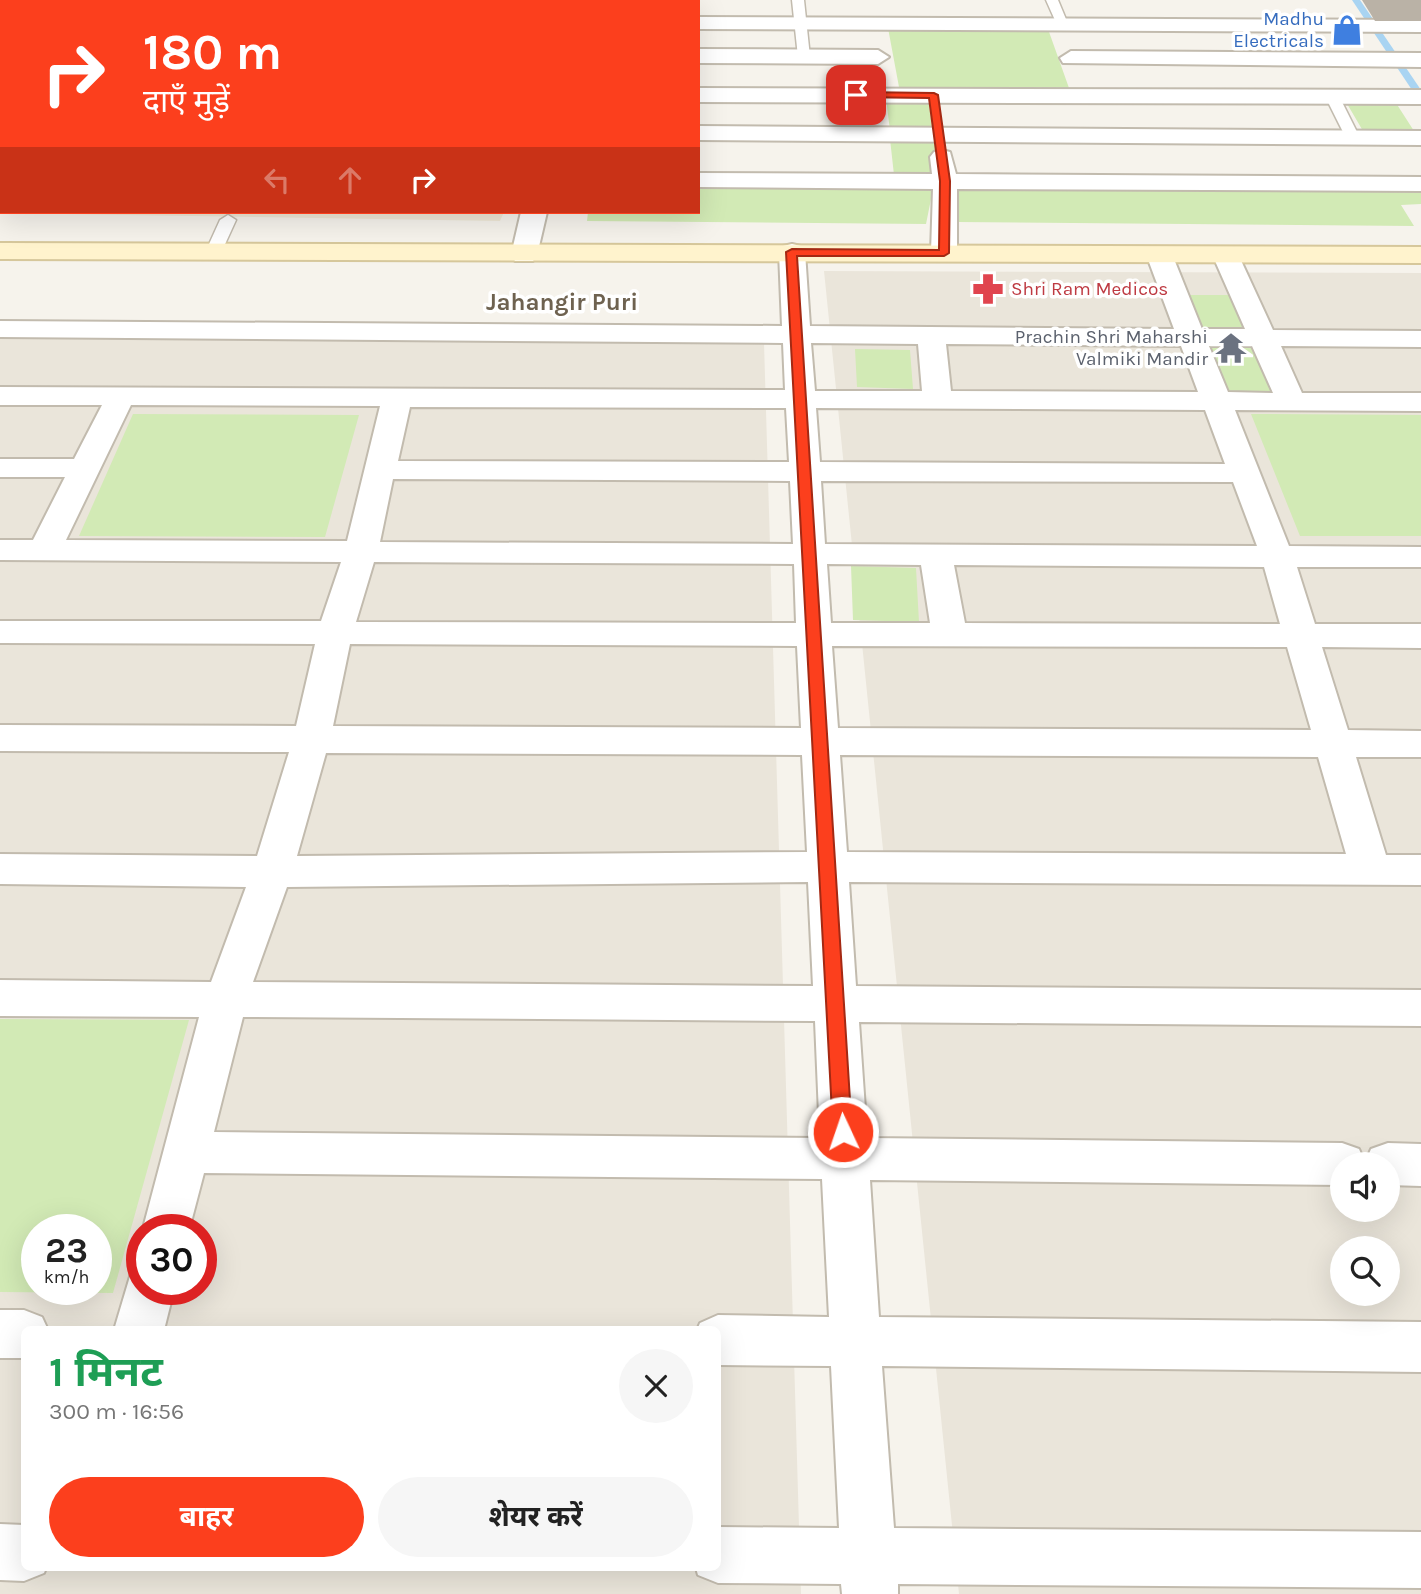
<!DOCTYPE html>
<html lang="hi">
<head>
<meta charset="utf-8">
<style>
	:root { --surface:#fff; --page:#f6f6f6; --text:#222; --muted:#767676; --accent:#fc3f1d }
	body { margin:0; font-family:Karla,"Noto Sans Devanagari",sans-serif; background:var(--page); color:var(--text); height:100vh; display:flex; flex-direction:column; font-size:26px; white-space:nowrap }
	* { box-sizing:border-box; margin:0 }
	p { font-size:23px; color:var(--muted) }
	.icon { flex:none; width:38px; height:38px; fill:none; stroke:currentColor; stroke-width:2; stroke-linecap:round; stroke-linejoin:round }
	.map { position:relative; flex:1; overflow:hidden }
	.panel { position:absolute; left:21px; top:1326px; width:700px; height:245px; display:flex; flex-direction:column; background:var(--surface); border-radius:10px; box-shadow:0 7px 28px #0002 }
	.panel>* { flex:none }
	.top-card { position:absolute; left:0px; top:0px; width:700px; height:214px; box-shadow:0 7px 28px #0002; background:#fc3f1d; color:#fff; overflow:hidden }
	.controls { position:absolute; left:1330px; top:1152px; display:grid; gap:14px }
	.controls a { display:grid; place-items:center; width:70px; height:70px; border-radius:50%; background:var(--surface); box-shadow:0 7px 28px #0002; font-size:35px }
	.speed { position:absolute; left:21px; top:1214px; display:flex; gap:14px; font-size:35px; font-weight:700; text-align:center }
	.speed>* { display:grid; place-content:center; width:91px; height:91px; border-radius:50%; background:var(--surface); box-shadow:0 7px 28px #0002; line-height:1 }
	.speed small { font-size:18px; font-weight:400 }
	.speed .limit { border:10px solid #d22; background:#fff; color:#111 }
	.pin { position:absolute; display:grid; place-items:center; width:60px; height:60px; color:#fff; margin:-30px; border-radius:14px; box-shadow:0 4px 10px #0006 }
	.me { position:absolute; width:77px; margin:-38px; rotate:357deg; stroke-linejoin:round; filter:drop-shadow(0 0 5px #0008) }
	.turn { display:flex; align-items:center; gap:24px; height:147px; padding:0 28px; font-size:32px }
	.turn .icon { width:91px; height:91px; stroke-width:2.5 }
	.turn b { display:block; font-size:49px; line-height:60px }
	.lanes { display:flex; align-items:center; height:66px; padding:0 28px; background:#0003; justify-content:center; gap:35px; direction:ltr }
	.lanes .off { opacity:.35 }
	.round { display:grid; place-items:center; flex:none; width:74px; height:74px; border-radius:37px; background:var(--page) }
	.head { display:flex; align-items:center; justify-content:space-between; height:119px; padding:0 28px }
	h1 { font-size:42px; font-weight:700; line-height:52px; color:#1e9e55 }
	.action { display:flex; gap:14px; margin-top:auto; padding:14px 28px }
	.action a { flex:1; height:80px; border-radius:42px; background:var(--accent); color:#fff; font-size:28px; font-weight:700; line-height:80px; text-align:center }
	.action a+a { background:var(--page); color:var(--text) }
	.map>svg:first-child { display:block }
	.residential { fill:#eae5da; fill-rule:evenodd }
	.education { fill:#efe8d6 }
	.green { fill:#d2eab5; fill-rule:evenodd }
	.lines { fill:none; stroke-linecap:round; stroke-linejoin:round }
	.stream { fill:#a9d4f2; fill-rule:evenodd }
	.lane-casing { stroke:#c2bbae; stroke-width:3 }
	.street-casing { stroke:#c2bbae; stroke-width:4 }
	.secondary-casing { stroke:#d6c79b; stroke-width:4 }
	.lane { fill:#fff; fill-rule:evenodd }
	.street { fill:#fff; fill-rule:evenodd }
	.secondary { fill:#fff3cd; fill-rule:evenodd }
	.wall { fill:#bab2a6 }
	.building { fill:#d8cfc1; stroke:#979187; stroke-width:2 }
	.route { fill:#fc3f1d; stroke:#a42913; stroke-width:2 }
	.labels { text-anchor:middle; dominant-baseline:central; stroke-width:7; stroke-linejoin:round; paint-order:stroke }
	.far-shop-label { font-size:19px; fill:#366cbe; stroke:#fff; text-anchor:end }
	.far-health-label { font-size:19px; fill:#be3a42; stroke:#fff; text-anchor:start }
	.far-worship-label { font-size:19px; fill:#5b616d; stroke:#fff; text-anchor:end }
	.far-district-label { font-size:24px; font-weight:bold; fill:#6e6250; stroke:#fff }
</style>
</head>
<body>
<div class="map">
<svg width="1421" height="1594" viewBox="0 0 1421 1594">
	<rect width="100%" height="100%" fill="#f6f3ec"/>
	<path class="residential" d="M824 271 1421 273V1594H959ZM1342 1164H1388V1209H1342ZM1342 1248H1388V1293H1342Z
		M0 338 764 343 801 1594H0ZM37 1230H96V1290H37ZM142 1230H201V1290H142ZM24 1330H718V1568H24Z"/>
	<path class="education" d="M45 0H561L44 2Z
		M2 55V212H504L500 221 0 213Z"/>
	<path class="green" d="M888 28 1048 29 1069 88 899 87Z
		M886 98H928L933 132 890 131Z
		M1346 102 1396 103 1414 131H1363Z
		M890 139H934L939 176 894 175Z
		M698 187 933 189 926 224 587 221 588 212H698Z
		M951 187 1421 191V204L1401 205 1414 226 958 222Z
		M1187 295H1233L1248 331H1200Z
		M1207 342H1255L1277 395H1227Z
		M855 349 910 350 913 389 857 387Z
		M133 414 359 415 325 537 79 536Z
		M1251 414 1421 415V536H1300Z
		M851 566 916 568 919 622 853 620Z
		M0 1019 189 1020 113 1293 0 1292ZM96 1230V1290H37V1230Z"/>
	<g class="lines">
		<path class="stream" d="M1352 0H1360L1421 90V100L1418 99Z"/>
		<defs>
			<path id="lane" d="M792 0H804L810 57 804 61 798 57Z
				M1046 0H1058L1068 24 1066 27H1058Z
				M1327 93 1339 96 1360 138 1358 141 1346 138 1325 96Z
				M228 215 236 220 221 253 218 256H208L205 253 220 220Z"/>
			<path id="street" d="M571 0H591V2H571Z
				M698 17 1421 20V32L698 29Z
				M698 49 878 50 889 57 878 64 698 63Z
				M1071 51 1421 53V67L1063 63 1060 58Z
				M698 88 1421 90V104L698 102Z
				M698 126 1421 131V145L698 140Z
				M942 150 950 152 956 174 1421 177V191L957 189V253L953 259H935L931 253 933 189 698 187V173L932 174 930 157 934 152Z
				M521 212H547L537 255 533 261H515L511 255Z
				M792 244 801 246 805 252 810 326 1174 329 1146 254 1150 248H1168L1172 254 1202 329H1245L1212 254 1216 248H1234L1238 254 1273 330 1421 331V347L1281 346 1302 393H1421V411L1235 410 1289 546 1421 547V567H1297L1315 624H1421V648L1322 647 1348 730 1421 731V757H1356L1386 855H1421V885L849 882 856 986 1421 990V1026L859 1022 867 1138 1342 1143 1359 1149 1365 1163 1371 1149 1388 1143 1421 1144V1186L1388 1185V1164H1342V1185L870 1180 879 1317 1421 1322V1372L882 1366 894 1528 1421 1532V1588L898 1584V1594H842L841 1584 718 1583 698 1575 696 1568H718V1527L839 1528 831 1366 718 1365V1330H697L700 1323 718 1315 829 1317 822 1179 204 1173 189 1230 142 1232 199 1017 0 1016V980L211 982 246 887 0 884V854L257 856 289 752 0 751V725L296 726 315 644 0 643V621H321L341 562 0 560V540H33L65 477H0V459H74L102 405H0V387L785 390 783 343 0 337V321L782 326 779 252 783 246ZM811 343 918 344 922 391H815ZM946 344 1181 346 1198 392 951 391ZM1209 346H1252L1273 393 1228 392ZM131 405 380 406 347 541 66 540ZM410 407 786 408 789 462 398 461ZM816 408 1205 410 1225 464 820 462ZM393 479 790 481 793 544 380 542ZM821 481 1233 482 1257 546 825 544ZM374 562 794 564 796 623 356 622ZM827 564 921 565 930 623H831ZM954 565 1264 567 1280 624 965 623ZM350 644 797 646 801 728 333 726ZM832 646 1287 647 1311 730 838 728ZM326 753 802 755 807 852 297 856ZM840 755 1318 757 1346 854 847 852ZM808 882 813 986 253 982 287 887ZM243 1017 815 1021 820 1138 214 1132Z
				M142 1269V1290H174L164 1330H114L131 1273Z
				M0 1310H24L42 1317 48 1330H24V1358H0Z
				M0 1524 24 1525V1568H46L44 1573 24 1581 0 1580Z"/>
			<path id="secondary" d="M0 0H12L2 2 0 8Z
				M0 243 1421 247V263L0 259Z"/>
		</defs>
		<use href="#lane" class="lane-casing"/>
		<use href="#street" class="street-casing"/>
		<use href="#secondary" class="secondary-casing"/>
		<use href="#lane" class="lane"/>
		<use href="#street" class="street"/>
		<use href="#secondary" class="secondary"/>
	</g>
	<path class="wall" d="M1362 0H1421V21H1375Z
		M2 70V189H0V73Z"/>
	<path class="building" d="M2 70V156H0V73Z"/>
	<path class="route" d="M856 92 934 93 938 95 950 181 949 253 944 256H797L852 1132 849 1138H836L833 1132 786 252 792 249 939 250 940 181 929 98 852 97Z"/>
	<defs>
		<symbol id="shop-bare" viewBox="-9 -9 18 18"><path d="M-5-2.5h2.3a2.7 3.5 0 0 1 5.4 0H5L5.5 6h-11ZM-1.5-2.5h3a1.5 2.3 0 0 0-3 0Z" fill="#3f7fe0" stroke="#fff" stroke-width="2.5" paint-order="stroke"/></symbol>
		<symbol id="pharmacy-bare" viewBox="-9 -9 18 18"><path d="M-2-6h4v4h4v4h-4v4h-4v-4h-4v-4h4Z" fill="#e0444e" stroke="#fff" stroke-width="2.5" paint-order="stroke"/></symbol>
		<symbol id="temple-bare" viewBox="-9 -9 18 18"><path d="M0-6L5-2H3V0L6.5 2.5H4V6H1.5V3h-3V6H-4V2.5H-6.5L-3 0V-2H-5Z" fill="#6b7280" stroke="#fff" stroke-width="2.5" paint-order="stroke"/></symbol>
	</defs>
	<g fill-rule="evenodd">
		<use href="#shop-bare" x="1325" y="8" width="44" height="44"/>
		<use href="#pharmacy-bare" x="966" y="267" width="44" height="44"/>
		<use href="#temple-bare" x="1209" y="326" width="44" height="44"/>
	</g>
	<g class="labels">
		<g class="far-shop-label">
			<text x="1324" y="19">Madhu<tspan x="1324" dy="22">Electricals</tspan></text>
		</g>
		<g class="far-health-label">
			<text x="1011" y="289">Shri Ram Medicos</text>
		</g>
		<g class="far-worship-label">
			<text x="1208" y="337">Prachin Shri Maharshi<tspan x="1208" dy="22">Valmiki Mandir</tspan></text>
		</g>
		<g class="far-district-label">
			<text x="562" y="302">Jahangir Puri</text>
		</g>
	</g>
</svg>
<div class="controls">
<a><svg class="icon" aria-label="sound" viewBox="0 0 24 24"><path d="M4 9h4l5-4v14l-5-4H4zM17 9q2 3 0 6"/></svg></a>
<a><svg class="icon" aria-label="search" viewBox="0 0 24 24"><circle cx="10" cy="10" r="6"/><path d="M15 15l6 6"/></svg></a>
</div>
<div class="speed"><div>23<small>km/h</small></div><div class="limit">30</div></div>
<div class="pin" style="left:856px;top:95px;background:#d93025"><svg class="icon" aria-label="arrive" viewBox="0 0 24 24"><path d="M6 21V4h12l-3 4 3 4H6"/></svg></div>
<svg class="me" style="left:843px;top:1132px" viewBox="-20 -20 40 40"><circle r="17" fill="#fc3f1d" stroke="#fff" stroke-width="3"/><path d="M0-11L8 9 0 5-8 9z" fill="#fff"/></svg>
<div class="top-card">
<div class="turn"><svg class="icon" aria-label="right" viewBox="0 0 24 24"><path d="M7 20v-9h11M14 6l5 5-5 5"/></svg><div><b>180 m</b>दाएँ मुड़ें</div></div>
<div class="lanes"><svg class="icon off" aria-label="left" viewBox="0 0 24 24"><path d="M17 20v-9H6M10 6l-5 5 5 5"/></svg><svg class="icon off" aria-label="ahead" viewBox="0 0 24 24"><path d="M12 20V5M6 11l6-6 6 6"/></svg><svg class="icon" aria-label="right" viewBox="0 0 24 24"><path d="M7 20v-9h11M14 6l5 5-5 5"/></svg></div>
</div>
<section class="panel">
<div class="head"><div><h1>1 मिनट</h1><p>300 m · 16:56</p></div><a class="round"><svg class="icon" aria-label="close" viewBox="0 0 24 24"><path d="M6 6l12 12M18 6L6 18"/></svg></a></div>
<div class="action"><a>बाहर</a><a>शेयर करें</a></div>
</section>
</div>
</body>
</html>
